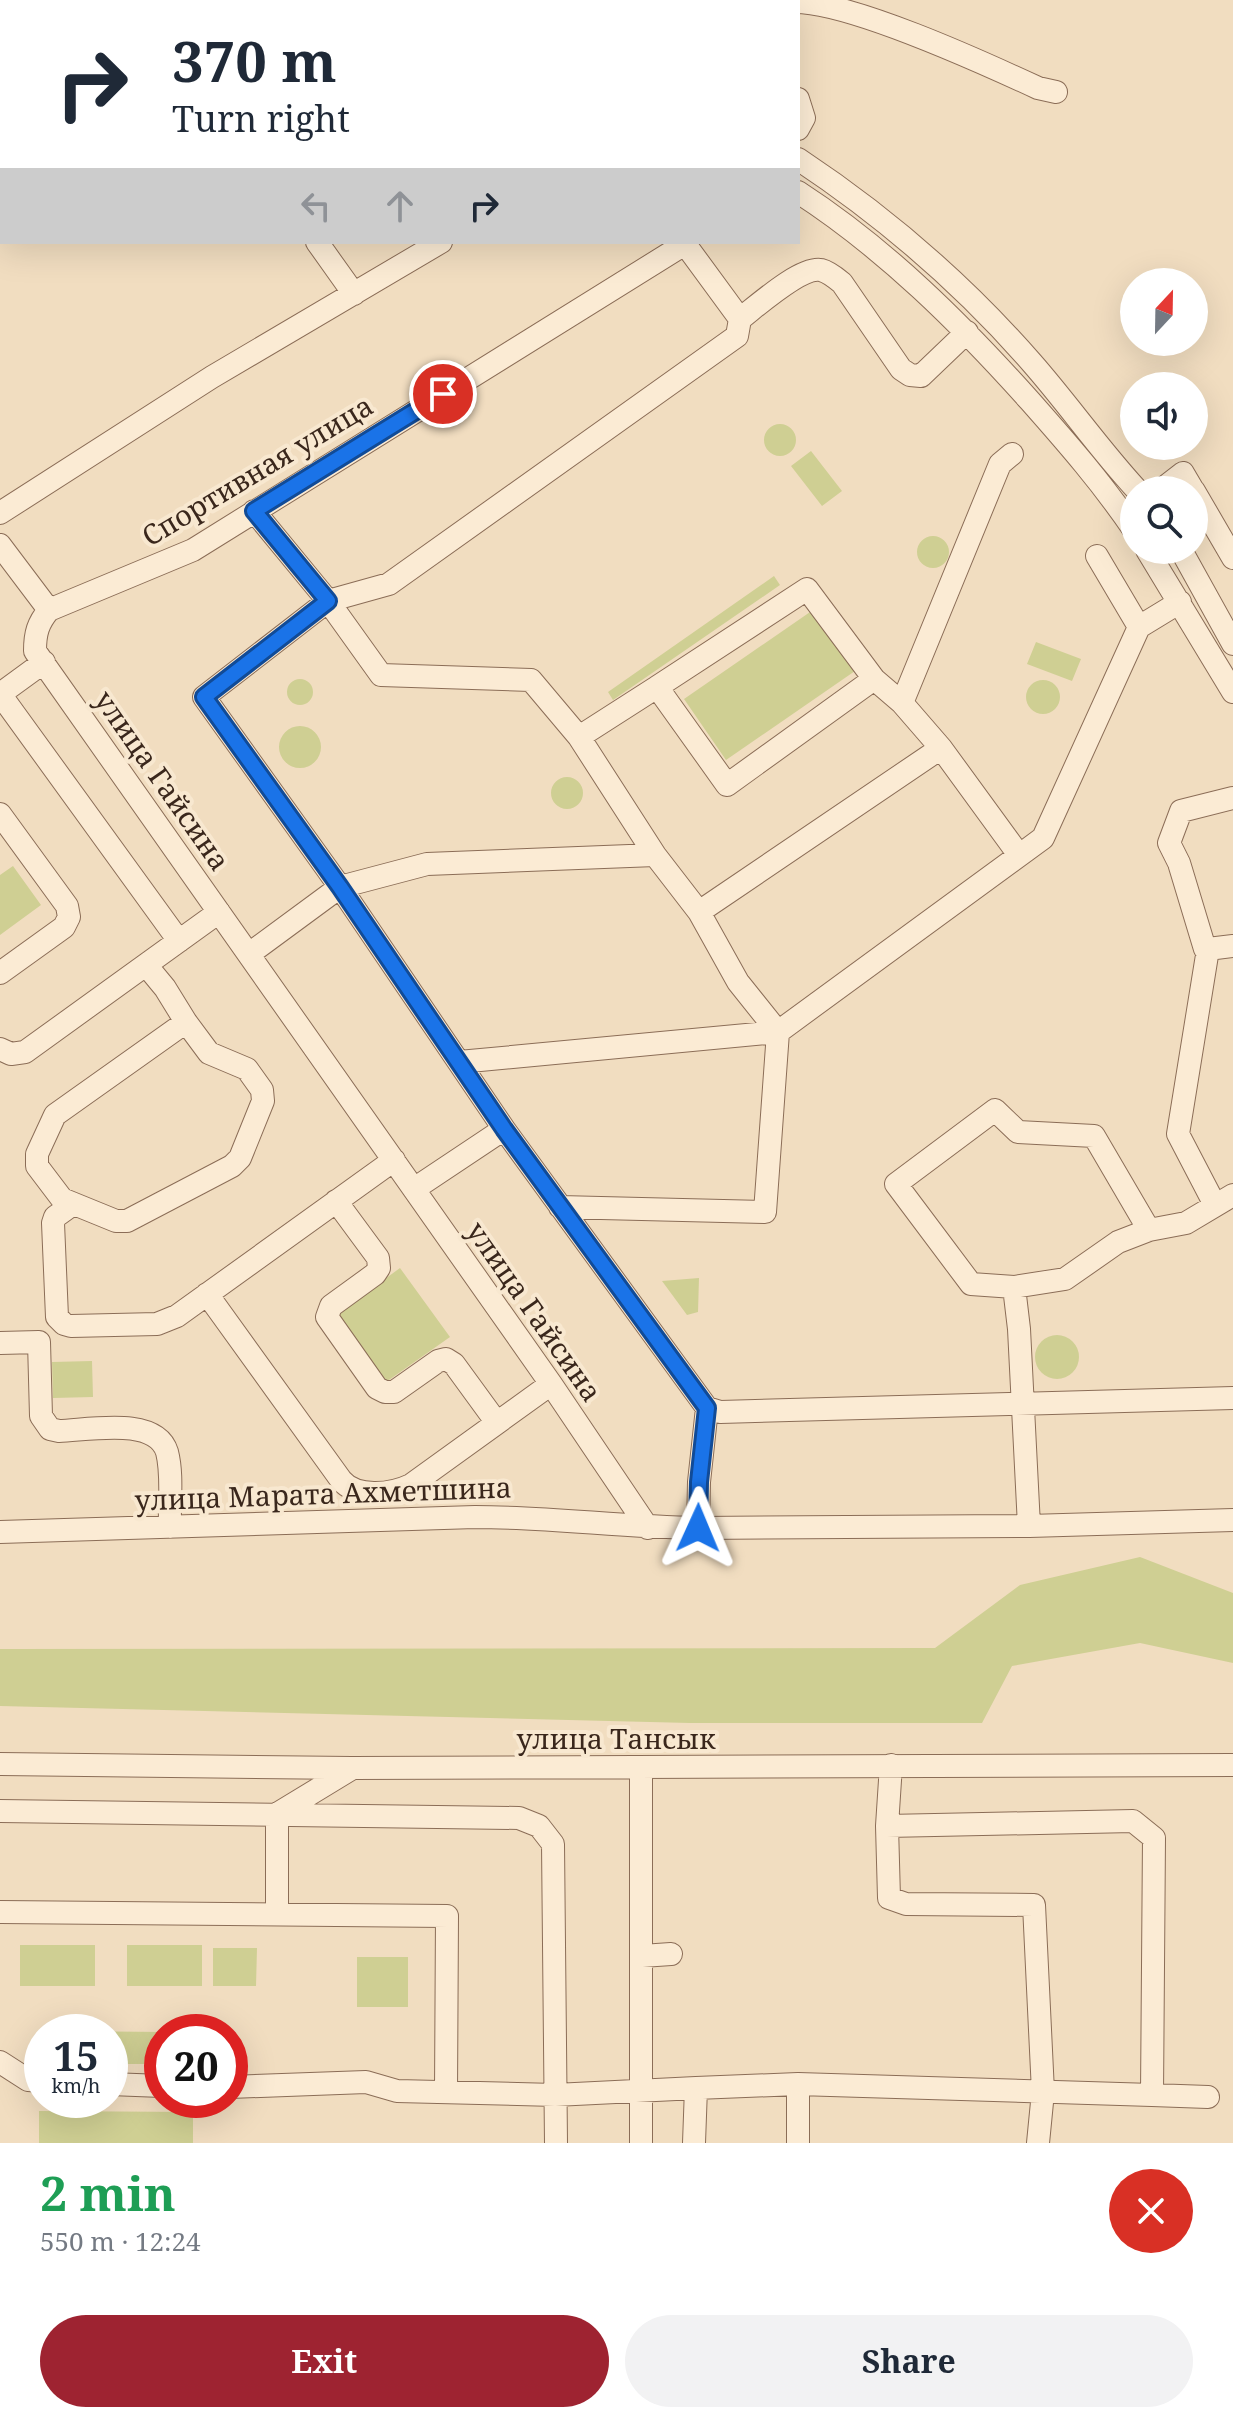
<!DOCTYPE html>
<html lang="en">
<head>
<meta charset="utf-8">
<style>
	:root { --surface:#fff; --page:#f2f2f3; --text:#1f2937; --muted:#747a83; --accent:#9e2331 }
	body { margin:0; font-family:"Noto Serif",serif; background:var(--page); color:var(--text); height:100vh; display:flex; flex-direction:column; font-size:30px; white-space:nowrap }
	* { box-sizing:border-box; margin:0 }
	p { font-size:26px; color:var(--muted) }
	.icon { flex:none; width:44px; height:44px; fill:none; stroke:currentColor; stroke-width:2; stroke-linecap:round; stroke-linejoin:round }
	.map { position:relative; height:2143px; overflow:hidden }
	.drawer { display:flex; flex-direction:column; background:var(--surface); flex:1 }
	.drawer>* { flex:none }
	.guide { position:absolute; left:0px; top:0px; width:800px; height:244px; box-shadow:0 8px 32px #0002; background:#fff; color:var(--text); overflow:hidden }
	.needle { width:52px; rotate:22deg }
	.buttons { position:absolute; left:1120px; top:268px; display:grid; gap:16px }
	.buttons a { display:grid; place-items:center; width:88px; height:88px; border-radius:50%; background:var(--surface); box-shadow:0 8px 32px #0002; font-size:40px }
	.speed { position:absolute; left:24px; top:2014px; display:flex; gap:16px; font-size:40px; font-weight:700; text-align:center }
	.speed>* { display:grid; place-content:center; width:104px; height:104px; border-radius:50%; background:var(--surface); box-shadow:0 8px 32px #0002; line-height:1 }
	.speed small { font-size:20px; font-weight:400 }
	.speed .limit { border:12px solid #d22; background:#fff; color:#111 }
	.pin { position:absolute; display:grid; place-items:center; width:68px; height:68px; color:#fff; margin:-34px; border:4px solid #fff; border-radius:50%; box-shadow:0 2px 8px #0007 }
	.me { position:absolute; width:88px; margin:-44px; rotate:1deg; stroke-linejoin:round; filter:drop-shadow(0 0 6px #0008) }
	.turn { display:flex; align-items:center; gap:28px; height:168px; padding:0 40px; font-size:36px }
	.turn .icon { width:104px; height:104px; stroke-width:2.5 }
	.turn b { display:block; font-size:56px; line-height:68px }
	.lanes { display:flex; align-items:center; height:76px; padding:0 40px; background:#0003; justify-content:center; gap:40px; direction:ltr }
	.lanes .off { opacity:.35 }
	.round { display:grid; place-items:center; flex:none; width:84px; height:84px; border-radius:42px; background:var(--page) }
	.head { display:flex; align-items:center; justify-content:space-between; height:136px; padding:0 40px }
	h1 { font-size:48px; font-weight:700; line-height:60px; color:#1e9e55 }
	.action { display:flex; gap:16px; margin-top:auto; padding:16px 40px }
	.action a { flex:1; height:92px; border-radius:48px; background:var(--accent); color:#fff; font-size:32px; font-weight:700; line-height:92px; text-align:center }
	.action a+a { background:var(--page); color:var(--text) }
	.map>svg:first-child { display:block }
	.green { fill:#cfcf93 }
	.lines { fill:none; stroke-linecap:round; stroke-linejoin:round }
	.minor-casing { stroke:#8b6d57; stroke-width:24 }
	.minor { stroke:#fbebd4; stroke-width:22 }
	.route-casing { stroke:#114b97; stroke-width:20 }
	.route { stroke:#1a73e8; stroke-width:14 }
	.labels { text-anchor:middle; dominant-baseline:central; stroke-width:8; stroke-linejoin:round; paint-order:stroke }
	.street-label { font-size:28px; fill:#3a271c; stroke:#f8e8d0 }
</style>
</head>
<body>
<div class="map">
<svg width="1233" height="2143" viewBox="0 0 1233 2143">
	<rect width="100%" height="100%" fill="#f1ddc0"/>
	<path class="green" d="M764 440a16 16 0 1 1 32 0a16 16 0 1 1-32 0Z
		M811 451 842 491 822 506 791 466Z
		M917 552a16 16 0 1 1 32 0a16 16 0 1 1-32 0Z
		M774 576 780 585 613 700 608 692Z
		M813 610 855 671 726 760 684 699Z
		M1036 642 1081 659 1072 681 1027 664Z
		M287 692a13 13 0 1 1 26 0a13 13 0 1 1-26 0Z
		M1026 697a17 17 0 1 1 34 0a17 17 0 1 1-34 0Z
		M279 747a21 21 0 1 1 42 0a21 21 0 1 1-42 0Z
		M551 793a16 16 0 1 1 32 0a16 16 0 1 1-32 0Z
		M13 866 41 905 0 935V875Z
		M400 1268 450 1337 386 1382 337 1314Z
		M699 1278 698 1312 687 1315 662 1281Z
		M1035 1357a22 22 0 1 1 44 0a22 22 0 1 1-44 0Z
		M92 1361 93 1397 53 1398 52 1362Z
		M1140 1557 1233 1593V1663L1140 1643 1012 1666 982 1723H690L0 1706V1649L935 1648 1020 1585Z
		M20 1945H95V1986H20Z
		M127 1945H202V1986H127Z
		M213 1948H257L256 1986H213Z
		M357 1957H408V2007H357Z
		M58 2031 164 2032 162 2064H110V2032Z
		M39 2111 193 2112V2143H39Z"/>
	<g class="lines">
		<defs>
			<path id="minor" d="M400 0 405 2
				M471 0 476 2
				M743 0 746 2
				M792 2C847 0 984 63 1038 88L1056 92
				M798 99 804 118 798 129
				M798 159C884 216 964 285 1032 363 1068 404 1100 450 1137 490
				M798 192C886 249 961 324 1030 401 1068 444 1102 483 1134 530
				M317 242 354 294
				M685 244 740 319 737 336 389 584 328 601 204 697 340 887 504 1129 707 1408 720 1412 1233 1398
				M740 319C757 306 801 266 821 270 829 272 836 278 842 283L901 369 910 375 921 376 967 332
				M1012 454 1000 464 902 703 874 679 727 785 657 687 579 737 655 855 699 912 738 982 778 1032 1043 838 1139 627 1097 556
				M1161 490 1183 473 1193 490
				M1194 491 1233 558
				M254 511 328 601 381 675 531 680 579 737
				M0 513 212 377 441 242
				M0 545 49 610
				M1147 550 1233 692
				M1181 550 1233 644
				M1139 627 1180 602
				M657 687 807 589 874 679
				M0 694 179 941
				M0 694 44 662
				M902 703 941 748 1019 855
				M0 814 67 906 69 917 64 927 0 973
				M699 912 941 748
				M1208 949H1205L1179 863 1169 843 1181 811 1233 798
				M249 954 340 887 427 864 655 855
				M146 965 165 988 186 1022 55 1115 37 1154V1166L62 1199 116 1221H127L232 1166 240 1158 263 1101 262 1090 247 1069 209 1053 186 1022
				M0 1049 11 1054 25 1052 219 912
				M459 1062 778 1032 765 1212 560 1207
				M414 1189 504 1129
				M336 1201 378 1258 379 1268 375 1274 331 1306 327 1317 377 1388 385 1392H394L438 1361 446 1359 454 1364 497 1423
				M73 1204 55 1217 53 1223 57 1317 64 1324 71 1326 157 1324 177 1316 394 1160
				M1215 1205 1178 1134 1208 949 1233 946
				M1149 1230 1094 1136 1018 1132 995 1110 896 1184 971 1284 1014 1287 1065 1279 1118 1242 1149 1230 1186 1223 1233 1195
				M1014 1287 1019 1329 1029 1526
				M207 1294 341 1480C356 1498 390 1495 411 1485L551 1384
				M0 1343 39 1342 41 1416 50 1429 59 1431C89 1430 156 1416 167 1452 173 1475 169 1504 170 1527
				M648 1528 551 1384 35 651C35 633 38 623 49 610L193 550 688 242
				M698 1528 699 1482 707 1408
				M0 1532 475 1517C549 1517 623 1527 698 1528L1029 1526 1233 1520
				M0 1764 352 1768 1233 1765
				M891 1765 887 1826 889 1898 906 1904 1034 1905 1043 2092 1038 2143
				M0 1811 519 1818 539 1826 553 1844 556 2143
				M0 1912 447 1916 446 2092
				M277 1914V1814L351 1769
				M642 1956 671 1954
				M0 2062 28 2080 42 2081
				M110 2084 162 2086
				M230 2087 366 2082 397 2091 555 2095 696 2088
				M1152 2095 1208 2097
				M641 2143V1768
				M694 2143 696 2088 798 2084 1152 2095 1154 1838 1133 1821 887 1826
				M798 2143V2084"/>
		</defs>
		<use href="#minor" class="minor-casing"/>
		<use href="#minor" class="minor"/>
	</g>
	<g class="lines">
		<defs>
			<path id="route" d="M443 394 254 511 328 601 204 697 340 887 504 1129 707 1408 699 1482 698 1528"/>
		</defs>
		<use href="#route" class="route-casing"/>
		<use href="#route" class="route"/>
	</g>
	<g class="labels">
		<g class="street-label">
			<text transform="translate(257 470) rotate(-31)">Спортивная улица</text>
			<text transform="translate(163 780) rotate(55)">улица Гайсина</text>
			<text transform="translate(535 1311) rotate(55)">улица Гайсина</text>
			<text transform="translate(323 1493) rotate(-2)">улица Марата Ахметшина</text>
			<text x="616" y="1738">улица Тансык</text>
		</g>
	</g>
</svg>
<div class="buttons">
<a><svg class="needle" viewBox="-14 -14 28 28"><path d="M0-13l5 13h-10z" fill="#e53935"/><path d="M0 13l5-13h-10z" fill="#747a83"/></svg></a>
<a><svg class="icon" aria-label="sound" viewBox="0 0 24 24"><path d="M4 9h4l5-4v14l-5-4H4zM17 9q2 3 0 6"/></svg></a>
<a><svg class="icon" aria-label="search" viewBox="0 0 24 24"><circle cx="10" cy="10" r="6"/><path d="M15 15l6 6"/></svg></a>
</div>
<div class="speed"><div>15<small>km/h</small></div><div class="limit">20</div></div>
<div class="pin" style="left:443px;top:394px;background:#d93025"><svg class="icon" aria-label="arrive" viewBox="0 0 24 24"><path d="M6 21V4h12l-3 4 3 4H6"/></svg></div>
<svg class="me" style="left:698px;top:1528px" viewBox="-20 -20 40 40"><path d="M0-17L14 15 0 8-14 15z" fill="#1a73e8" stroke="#fff" stroke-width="4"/></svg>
<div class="guide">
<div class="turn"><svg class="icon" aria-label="right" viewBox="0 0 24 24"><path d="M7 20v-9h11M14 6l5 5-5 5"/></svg><div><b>370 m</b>Turn right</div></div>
<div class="lanes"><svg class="icon off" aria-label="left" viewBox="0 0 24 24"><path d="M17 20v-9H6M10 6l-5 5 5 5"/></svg><svg class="icon off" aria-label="ahead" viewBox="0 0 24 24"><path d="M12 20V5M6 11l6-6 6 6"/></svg><svg class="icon" aria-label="right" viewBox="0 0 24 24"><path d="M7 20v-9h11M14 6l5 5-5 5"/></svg></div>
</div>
</div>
<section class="drawer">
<div class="head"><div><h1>2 min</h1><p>550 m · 12:24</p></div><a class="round" style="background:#d93025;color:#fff"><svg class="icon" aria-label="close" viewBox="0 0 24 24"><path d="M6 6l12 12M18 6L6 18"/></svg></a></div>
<div class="action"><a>Exit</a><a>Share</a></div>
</section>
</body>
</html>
